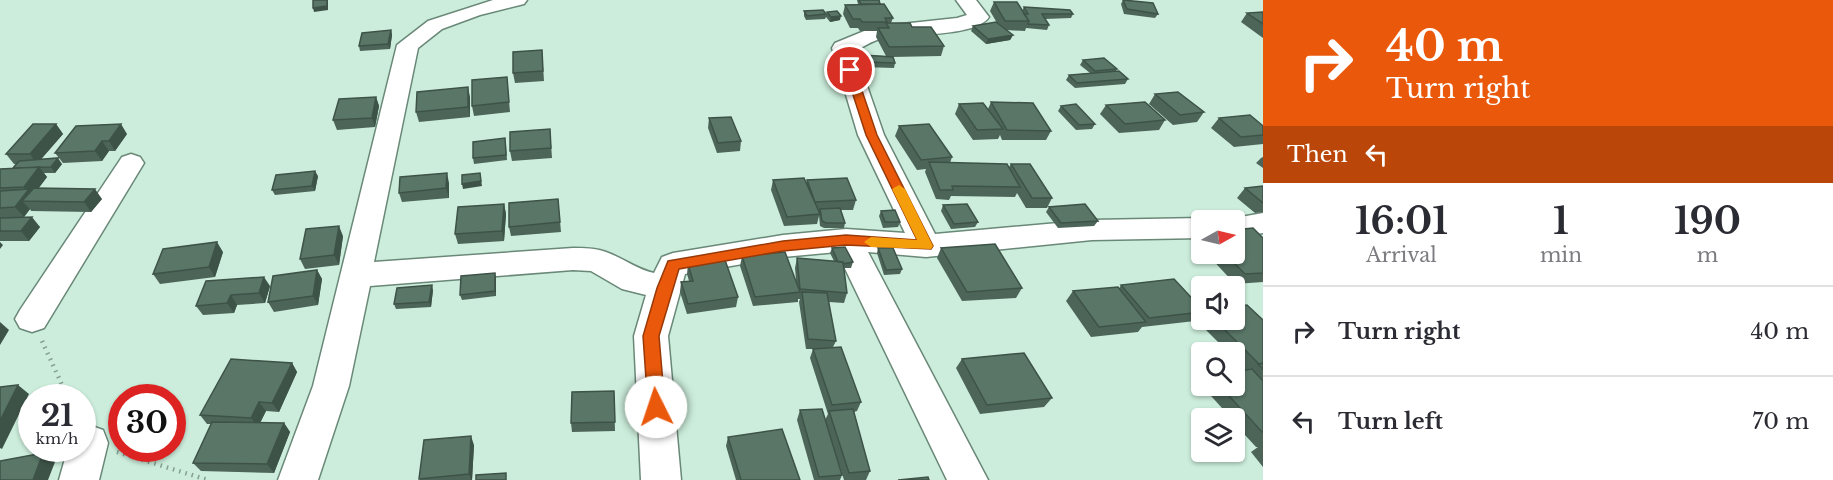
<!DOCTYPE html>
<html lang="en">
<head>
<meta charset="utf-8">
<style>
	:root { --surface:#fff; --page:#f2f2f3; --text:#2b2b33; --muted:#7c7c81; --line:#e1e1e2 }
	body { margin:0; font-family:"Libre Baskerville",serif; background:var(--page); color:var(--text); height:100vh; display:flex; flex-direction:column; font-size:22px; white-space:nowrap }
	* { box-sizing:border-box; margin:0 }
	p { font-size:20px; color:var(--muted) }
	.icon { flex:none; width:33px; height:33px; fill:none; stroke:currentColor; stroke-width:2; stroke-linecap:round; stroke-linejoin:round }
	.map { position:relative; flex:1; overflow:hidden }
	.drawer { display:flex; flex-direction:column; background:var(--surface); width:570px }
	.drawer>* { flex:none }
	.banner { background:#ea580c; color:#fff; overflow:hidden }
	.needle { width:39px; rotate:82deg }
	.tools { position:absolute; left:1191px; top:210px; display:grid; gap:12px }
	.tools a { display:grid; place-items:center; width:54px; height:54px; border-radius:6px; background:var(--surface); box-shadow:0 2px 4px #0004; font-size:30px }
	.speed { position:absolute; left:18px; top:384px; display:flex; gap:12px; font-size:30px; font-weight:700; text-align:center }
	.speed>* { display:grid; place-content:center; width:78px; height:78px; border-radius:50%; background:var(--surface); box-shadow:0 2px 4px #0004; line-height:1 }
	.speed small { font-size:15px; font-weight:400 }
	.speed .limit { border:9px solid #d22; background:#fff; color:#111 }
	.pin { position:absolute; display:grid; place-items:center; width:51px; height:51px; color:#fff; margin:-26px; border:3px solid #fff; border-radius:50%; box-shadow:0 2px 6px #0007 }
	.me { position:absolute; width:66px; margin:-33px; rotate:356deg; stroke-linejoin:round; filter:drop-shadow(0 0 4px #0008) }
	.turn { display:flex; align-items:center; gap:21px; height:126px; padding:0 24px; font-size:27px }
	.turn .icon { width:78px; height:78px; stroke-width:2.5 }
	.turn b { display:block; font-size:42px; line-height:51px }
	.then { display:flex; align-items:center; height:57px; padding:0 24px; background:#0003; gap:12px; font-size:22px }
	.eta { display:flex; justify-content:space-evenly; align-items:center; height:102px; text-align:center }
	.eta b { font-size:36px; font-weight:800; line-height:42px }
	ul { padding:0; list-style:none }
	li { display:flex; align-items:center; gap:18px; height:90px; padding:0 24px; border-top:2px solid var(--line) }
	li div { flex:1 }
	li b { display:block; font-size:22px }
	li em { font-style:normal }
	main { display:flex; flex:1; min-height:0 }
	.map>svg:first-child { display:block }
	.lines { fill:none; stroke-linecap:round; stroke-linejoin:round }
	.street-casing { stroke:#6a8878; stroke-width:3 }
	.path { stroke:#869f91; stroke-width:4.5; stroke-dasharray:1.5 5; stroke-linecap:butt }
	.street { fill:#fff; fill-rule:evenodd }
	.wall { fill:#4d6559 }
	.shaded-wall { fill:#3e5348 }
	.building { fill:#597667; stroke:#3e5348; stroke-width:1.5 }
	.route { fill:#ea580c; stroke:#983908; stroke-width:1.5 }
	.slow { fill:#f59e0b }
</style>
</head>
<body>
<main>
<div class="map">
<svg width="1263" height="480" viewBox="0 0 1263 480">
	<rect width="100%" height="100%" fill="#cceddb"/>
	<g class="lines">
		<defs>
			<path id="street" d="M493 0H527L524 4 480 15 442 29 418 48 374 262 573 248C584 248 596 248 606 252 623 258 636 269 654 273L662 257 673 253 783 235 846 229 905 233 858 135 832 48 835 43 874 27 957 18 967 15 956 0H976L989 17C975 38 905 33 880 39 872 41 863 47 855 51L884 135 935 234 1092 220 1202 218 1212 220H1202V238L1092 240 926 257 868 252 988 480H947L837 252 783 257 685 274 668 336 681 480H641L634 336 646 295 622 289 591 271 573 270 370 286 349 386 318 480H278L313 386 397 45 428 21Z
				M131 154 140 157 144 163 44 328 32 332 20 328 15 319 20 310 122 157Z
				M1263 213V233L1234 238V220H1224Z
				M89 425 103 430 108 443 99 480H59L68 448H82V428Z"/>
		</defs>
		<use href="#street" class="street-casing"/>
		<path class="path" d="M42 341 68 398
			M117 452 208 480"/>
		<use href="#street" class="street"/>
	</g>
	<path class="wall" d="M857 0H879L880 4 893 18 891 23 912 27 944 46 941 56 892 57 895 63 894 68 862 67 861 60 862 55 886 56 876 37 877 31H860L858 28H850L843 14 845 5 858 4Z
		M1123 0H1128L1158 14 1155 18 1124 14 1121 4Z
		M994 2 1022 11 1024 7 1073 14 1071 18 1045 19 1049 25 1047 30 1026 28 1025 31 1006 30 1013 35 1010 40 986 44 971 31 973 26 997 23 990 11Z
		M804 11 826 14 827 12 840 20 830 22 826 17 825 19 806 20 804 16Z
		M1263 12V38L1241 22 1247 13Z
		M391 30 392 35 390 49 360 51 359 46Z
		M542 50 544 81 515 83 513 73Z
		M1083 60 1117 69 1116 71 1128 79 1125 84 1075 88 1066 80 1069 75 1090 73 1080 65Z
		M507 77 510 112 474 116 472 106Z
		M1155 94 1204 112 1197 122 1173 125 1149 104Z
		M376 97 379 106 375 127 337 130 333 120Z
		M470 97V117L419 122 416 112Z
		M991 102 1051 131 1046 140H1002L1000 135 998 139 973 140 955 114 959 104 988 109Z
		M1106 105 1165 120 1159 130 1119 133 1100 114Z
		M1061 106 1095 124 1092 129 1076 130 1058 111Z
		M709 118 741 141 740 151 717 153 708 128Z
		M1219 118 1263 126V144L1234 147 1211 128Z
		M56 124 63 134 41 159 62 164 55 173H44L47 177 38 189 102 199 91 212 31 211 30 209 24 217 40 227 29 241H0V169L13 168 17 164H14L6 154Z
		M899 126 952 157 950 163 1009 167 1011 164 1052 198 1047 208H1026L1017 193 1015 197 951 196 949 200 936 199 925 172 926 169 917 170 895 136Z
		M550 129 552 158 512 161 510 151Z
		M127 134 115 151H109L102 161 63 163 55 153Z
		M506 144 507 160 474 164 473 158Z
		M1263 157V168L1256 163 1261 158Z
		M318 176 315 191 275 195 272 190Z
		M773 180 806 184 807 180 856 200 853 210H841L845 223 844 228H824L820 226 819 216 817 224 784 226 771 190Z
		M449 183V198L402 202 399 193Z
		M1263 186V212L1255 213 1237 198 1245 188Z
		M558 199 561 232 511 236 509 227Z
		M504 204 506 214 504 241 458 244 455 234Z
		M943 205 978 222 975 227 951 229 941 211Z
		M1049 207 1098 221 1094 226 1058 228 1046 212Z
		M881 211 900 222 898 227 883 228 879 216Z
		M343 236 339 265 305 269 300 259Z
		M1202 236V248L1196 242Z
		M1263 238V282L1235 284 1207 254H1234Z
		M832 248 853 262 851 268H844L847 293 844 303 829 302 836 341 833 347 861 402 857 411 854 412 870 471 866 480H844L825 420 828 414 810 358 813 349H806L799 302 800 299H798V302L753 306 740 266 742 256 796 280 795 268 797 258 834 261 830 253Z
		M878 248 902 269 900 274 884 275 877 253Z
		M941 248 1022 288 1016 298 962 301 937 258Z
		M223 252 215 277 160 284 153 274Z
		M688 264 738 297 736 307 687 314 680 292 681 282 689 281 687 274Z
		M317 270 322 279 318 305 274 312 268 302Z
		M496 278V296L462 300 460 295Z
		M206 281 270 286 265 303 237 305 234 313 203 315 196 306Z
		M1121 285 1202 309V314L1195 321 1142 327 1138 332 1091 337 1066 301 1073 291 1119 289Z
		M433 290 431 307 396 309 394 304Z
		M1202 319 1263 320V467L1251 452 1258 447H1256L1234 423V418H1231L1202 386H1234L1245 370 1234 359V352H1228L1198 322Z
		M962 359 1052 398 1044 407 980 414 956 368Z
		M292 363 297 372 279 412 266 411 260 423H284L290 432 274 473 201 471 193 463 211 424H207L200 415Z
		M614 391 615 431 572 432 571 423Z
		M800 410 842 475 840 480H814L797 420Z
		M728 437 800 480H736L726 446Z
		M474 445 472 480H420L419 479Z"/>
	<path class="shaded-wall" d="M327 0H328V10L314 12 313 8Z
		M841 16 840 20 830 22 831 17Z
		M391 30 392 35 390 49 388 44Z
		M1013 35 1010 40 986 44 988 39Z
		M468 87 470 97V117L468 107Z
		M376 97 379 106 375 127 372 118Z
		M56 124 63 134 37 164 30 154Z
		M121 124 127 134 115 151 109 141Z
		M102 141 109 151 102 161 95 151Z
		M58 158 62 164 55 173 51 167Z
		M39 167 47 177 34 194 22 201 30 209 24 217 15 207 27 191 24 187Z
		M315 171 318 176 315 191 312 186Z
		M447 173 449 183V198L446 188Z
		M480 173 482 186 463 189 462 184Z
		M95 189 102 199 91 212 84 202Z
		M504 204 506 214 504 241 502 231Z
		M32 217 40 227 29 241 21 231Z
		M339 226 343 236 339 265 334 255Z
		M0 242 3 245 0 249Z
		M217 242 223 252 215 277 209 267Z
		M317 270 322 279 318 305 313 296Z
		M495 273 496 278V296L495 291Z
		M264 277 270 286 265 303 259 293Z
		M432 285 433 290 431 307 429 302Z
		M231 295 237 305 234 313 227 303Z
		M0 322 9 330 0 345Z
		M292 363 297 372 279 412 272 403Z
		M18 385 29 394 2 449 0 448V421Z
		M259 402 266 411 258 427 251 418Z
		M284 423 290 432 274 473 267 464Z
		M471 436 474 445 472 480H471L469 474Z
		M43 453 55 462 48 480H33Z"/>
	<path class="building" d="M313 0H327V6L313 8Z
		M859 0H879L880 4H861Z
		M1123 0 1153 3 1158 14 1127 9Z
		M994 2H1017L1029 21H1005Z
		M884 4 893 18H885L887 22H862L860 19H853L845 5Z
		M1024 7 1070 10 1073 14H1042L1049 25 1028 24 1029 21 1024 14H1028Z
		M823 10 826 14 807 16 804 11Z
		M837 11 841 16 831 17 827 12Z
		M1263 12V24L1247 13Z
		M996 22 1013 35 988 39 973 26Z
		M886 23H910L912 27H931L944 46 889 47 878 28H889Z
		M391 30 388 44 359 46 362 33Z
		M542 50 543 71 513 73V52Z
		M862 55 893 57 895 63 864 62Z
		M1104 58 1117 69 1095 71 1083 60Z
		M1119 71 1128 79 1077 83 1069 75Z
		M507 77 509 102 472 106V80Z
		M468 87V107L416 112 417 92Z
		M1178 92 1204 112 1180 115 1155 94Z
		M376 97 372 118 333 120 339 99Z
		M991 102 1033 103 1051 131 1007 130Z
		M1145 102 1165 120 1125 124 1106 105Z
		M983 103 1003 129 977 130 959 104Z
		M1076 104 1095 124 1079 125 1061 106Z
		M1250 115 1263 126V135L1241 137 1219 118Z
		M731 117 741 141 718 143 709 118Z
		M33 124H56L30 154H6Z
		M121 124 109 141H102L95 151 55 153 76 126Z
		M929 124 952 157 921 160 899 126Z
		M550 129 551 148 510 151V132Z
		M505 138 506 155 473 158V142Z
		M58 158 51 167 13 168 19 161Z
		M929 162 1007 164 1020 187 952 186 953 190H940Z
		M1011 164H1030L1052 198H1032Z
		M39 167 24 187 0 188V169Z
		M315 171 312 186 272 190 276 175Z
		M447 173 446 188 399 193 400 177Z
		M480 173 481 181 462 184V175Z
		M804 178 820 214 787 217 773 180Z
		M847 178 856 200 815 202 807 180Z
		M1263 186V203L1245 188Z
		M34 188 95 189 84 202 22 201Z
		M29 189 15 207 0 208V191Z
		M558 199 560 222 509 227V203Z
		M504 204 502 231 455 234 458 207Z
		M967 204 978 222 954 224 943 205Z
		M1085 204 1098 221 1061 223 1049 207Z
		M840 208 845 223H826L822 221 820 209Z
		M895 210 900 222H885L881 211Z
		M32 217 21 231H0V218Z
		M339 226 334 255 300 259 306 229Z
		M1253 228 1263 238V273L1245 274 1225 254H1234V230Z
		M217 242 209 267 153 274 163 249Z
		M995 244 1022 288 967 292 941 248Z
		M845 247 853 262 843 264V262H838L832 248Z
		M878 248H893L902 269 886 270Z
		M785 252 800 292 755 297 742 256Z
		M797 258 843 262 847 293 800 289Z
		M725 260 738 297 688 304 681 282 693 281 688 264Z
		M317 270 313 296 268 302 273 276Z
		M495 273V291L460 295 461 276Z
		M264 277 259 293 231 295 227 303 196 306 206 281Z
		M1174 279 1202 309V312L1149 318 1121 285Z
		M432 285 429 302 394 304 397 288Z
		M1118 287 1146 322 1099 327 1073 291Z
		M802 292 827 293 836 341 808 339Z
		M1247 305 1263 320V363L1259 364 1215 320H1234V307Z
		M841 347 861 402 832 405 813 349Z
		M1024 353 1052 398 987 405 962 359Z
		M231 359 292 363 272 403 259 402 251 418 200 415Z
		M1258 364H1263V369Z
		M1252 369 1263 381V433L1220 386H1234V372Z
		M18 385 0 421V387Z
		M614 391 615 422 571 423 572 392Z
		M822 409 842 475 819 477 800 410Z
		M853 409 870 471 849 473 829 411Z
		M212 422 284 423 267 464 193 463Z
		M782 429 800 480H741L728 437Z
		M471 436 469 474 419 479 424 440Z
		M43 453 33 480H0V461Z
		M506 473V480H476V475Z
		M928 477 929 480H898Z"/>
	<path class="route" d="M850 67 855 70 877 135 933 246 931 249 846 245 783 251 679 269 659 336 665 407 662 412 656 414 650 412 648 407 643 336 657 288 668 261 783 241 846 235 917 240 866 135 845 70Z"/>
	<path class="slow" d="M899 185 905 189 933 246 931 249 871 247 864 242 871 237 917 240 892 189Z"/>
</svg>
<div class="tools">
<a><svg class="needle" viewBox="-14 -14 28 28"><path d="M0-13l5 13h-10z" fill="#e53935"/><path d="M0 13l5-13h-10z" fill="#7c7c81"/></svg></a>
<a><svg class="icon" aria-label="sound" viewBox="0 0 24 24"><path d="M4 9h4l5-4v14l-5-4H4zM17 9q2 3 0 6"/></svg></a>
<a><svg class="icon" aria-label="search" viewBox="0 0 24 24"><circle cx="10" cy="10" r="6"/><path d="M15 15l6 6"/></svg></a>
<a><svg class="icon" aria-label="layers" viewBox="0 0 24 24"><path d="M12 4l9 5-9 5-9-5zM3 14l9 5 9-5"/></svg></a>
</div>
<div class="speed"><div>21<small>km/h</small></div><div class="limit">30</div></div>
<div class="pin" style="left:850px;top:70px;background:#d93025"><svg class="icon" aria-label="arrive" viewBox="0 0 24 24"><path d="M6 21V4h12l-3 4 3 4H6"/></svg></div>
<svg class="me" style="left:656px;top:407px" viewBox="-20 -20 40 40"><circle r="19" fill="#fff"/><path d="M0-13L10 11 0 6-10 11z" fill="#ea580c"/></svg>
</div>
<section class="drawer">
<div class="banner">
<div class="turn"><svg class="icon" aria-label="right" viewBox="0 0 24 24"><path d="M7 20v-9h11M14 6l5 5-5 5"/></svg><div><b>40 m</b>Turn right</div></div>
<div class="then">Then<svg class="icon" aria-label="left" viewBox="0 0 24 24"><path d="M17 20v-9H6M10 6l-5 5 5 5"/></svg></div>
</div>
<div class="eta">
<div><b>16:01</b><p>Arrival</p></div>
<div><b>1</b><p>min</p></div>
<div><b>190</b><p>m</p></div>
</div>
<ul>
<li><svg class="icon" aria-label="right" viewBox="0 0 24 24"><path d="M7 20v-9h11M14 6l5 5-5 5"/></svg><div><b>Turn right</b></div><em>40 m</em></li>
<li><svg class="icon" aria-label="left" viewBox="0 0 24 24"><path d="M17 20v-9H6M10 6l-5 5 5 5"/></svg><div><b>Turn left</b></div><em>70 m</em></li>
</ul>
</section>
</main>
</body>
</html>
